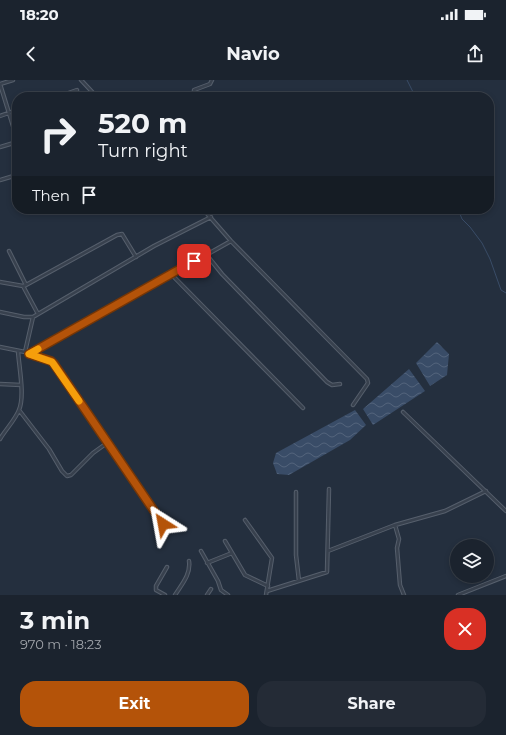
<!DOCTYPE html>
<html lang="en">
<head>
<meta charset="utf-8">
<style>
	:root { --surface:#1b232e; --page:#242b36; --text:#f1f3f6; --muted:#a0a4aa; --line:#39404a; --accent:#b45309 }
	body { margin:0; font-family:Montserrat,sans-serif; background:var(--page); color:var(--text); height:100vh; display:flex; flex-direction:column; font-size:15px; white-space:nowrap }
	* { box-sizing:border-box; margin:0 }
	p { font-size:13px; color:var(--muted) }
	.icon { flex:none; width:22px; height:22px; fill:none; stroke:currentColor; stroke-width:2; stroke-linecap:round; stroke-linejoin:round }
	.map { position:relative; height:515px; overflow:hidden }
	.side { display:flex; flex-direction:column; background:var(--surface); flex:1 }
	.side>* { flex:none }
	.top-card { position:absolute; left:12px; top:12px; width:482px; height:122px; border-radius:16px; box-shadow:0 2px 6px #0003,0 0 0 1px var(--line); background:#1b232e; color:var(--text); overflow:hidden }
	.controls { position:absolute; left:450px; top:459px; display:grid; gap:8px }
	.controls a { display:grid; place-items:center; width:44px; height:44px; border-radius:50%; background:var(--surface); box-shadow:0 2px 6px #0003,0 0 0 1px var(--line); font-size:20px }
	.pin { position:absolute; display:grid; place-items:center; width:34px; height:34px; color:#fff; margin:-17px; border-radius:8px; box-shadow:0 2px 6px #0006 }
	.me { position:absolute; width:44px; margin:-22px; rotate:326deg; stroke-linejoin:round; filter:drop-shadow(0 0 3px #0008) }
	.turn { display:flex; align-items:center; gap:14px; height:84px; padding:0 20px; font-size:18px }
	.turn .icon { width:52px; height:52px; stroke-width:2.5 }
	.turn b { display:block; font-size:28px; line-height:34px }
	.then { display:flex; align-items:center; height:38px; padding:0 20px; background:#0003; gap:8px; font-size:15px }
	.round { display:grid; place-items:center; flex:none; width:42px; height:42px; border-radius:16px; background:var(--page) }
	.overview { display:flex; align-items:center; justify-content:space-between; height:68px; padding:0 20px }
	h1 { font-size:24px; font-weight:700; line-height:30px }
	.cta { display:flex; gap:8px; margin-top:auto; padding:8px 20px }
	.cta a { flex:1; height:46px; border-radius:16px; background:var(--accent); color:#fff; font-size:16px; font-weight:700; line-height:46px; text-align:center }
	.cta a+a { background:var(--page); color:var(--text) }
	.status { display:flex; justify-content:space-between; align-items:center; height:28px; padding:0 20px; background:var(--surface); direction:ltr }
	.status svg { height:11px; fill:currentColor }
	header { display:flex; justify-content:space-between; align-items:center; height:52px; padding:0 20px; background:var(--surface); font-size:18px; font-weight:700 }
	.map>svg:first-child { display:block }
	.water { fill:url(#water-waves) }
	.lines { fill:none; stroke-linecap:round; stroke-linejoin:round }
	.stream { stroke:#394c67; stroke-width:1 }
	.minor-casing { stroke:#565f6c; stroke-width:4.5 }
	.minor { stroke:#38414e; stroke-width:2.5 }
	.route-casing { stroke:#753606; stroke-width:10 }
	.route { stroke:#b45309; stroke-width:7 }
	.slow { stroke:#f59e0b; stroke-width:7 }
</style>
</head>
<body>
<div class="status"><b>18:20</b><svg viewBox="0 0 49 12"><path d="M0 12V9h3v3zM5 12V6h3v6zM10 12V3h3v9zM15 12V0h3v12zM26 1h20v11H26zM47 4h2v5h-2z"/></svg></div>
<header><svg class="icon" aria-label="back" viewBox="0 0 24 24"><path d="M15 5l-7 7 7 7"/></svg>Navio<svg class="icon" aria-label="share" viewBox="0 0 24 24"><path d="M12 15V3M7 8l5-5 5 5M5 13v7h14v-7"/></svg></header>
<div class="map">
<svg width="506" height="515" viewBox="0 0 506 515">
	<defs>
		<pattern id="water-waves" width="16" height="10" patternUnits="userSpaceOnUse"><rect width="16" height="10" fill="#394c67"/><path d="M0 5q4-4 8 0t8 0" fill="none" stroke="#53647b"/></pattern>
	</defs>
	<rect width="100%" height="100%" fill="#242f3e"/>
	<path class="water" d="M437 262 449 274 447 295 430 306 416 283Z
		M409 289 425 311 373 345 363 329Z
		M355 330 366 345 350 360 289 395 277 394 273 383 276 373Z"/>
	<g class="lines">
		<path class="stream" d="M407 0 414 14 412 17
			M458 129 462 139 470 147 482 163 490 179 501 210 506 213"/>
		<defs>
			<path id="minor" d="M81 0 97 17
				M0 4 17 59
				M0 4 13 0
				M57 17 77 10
				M194 17V10L210 4 212 0
				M0 36 17 30
				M0 67 17 62
				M0 100 17 95
				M203 129 231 161 367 299 368 303 366 306 353 325
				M9 171 26 205
				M206 174 222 194 327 302 332 305 340 304
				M171 194 303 328
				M0 202 23 206 26 205 117 155 122 154 136 177
				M23 206 38 234
				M0 232 24 237H33L154 166 211 137
				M0 267 25 272 52 283 163 444
				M25 272 33 237
				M30 274 231 161
				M0 304 21 305
				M19 330 49 369 62 391 67 396 71 395 93 373 107 363
				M403 332 506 431
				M0 359C6 349 15 340 19 330 25 316 19 287 18 271
				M296 412V475L299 501
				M245 440 272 478 266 515
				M395 445 399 459 397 468 400 505 404 515
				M225 461 245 495 268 506
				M201 471 218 501 221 510 228 515
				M328 471 395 445 445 431 486 411
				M207 483 232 473
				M267 511 327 492 329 409
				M165 515 156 510V506L167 487
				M175 515C182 504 191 494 189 481
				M207 515 211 509
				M458 515 506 496"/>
		</defs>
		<use href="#minor" class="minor-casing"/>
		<use href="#minor" class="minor"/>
	</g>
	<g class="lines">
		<defs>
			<path id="route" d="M163 444 54 284 51 281 29 274 194 181"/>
		</defs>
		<use href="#route" class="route-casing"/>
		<use href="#route" class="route"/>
		<path class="slow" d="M38 269 29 274 52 282 79 321"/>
	</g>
</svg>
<div class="controls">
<a><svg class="icon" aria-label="layers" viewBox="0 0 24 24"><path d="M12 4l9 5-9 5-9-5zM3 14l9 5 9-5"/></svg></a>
</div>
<div class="pin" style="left:194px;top:181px;background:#d93025"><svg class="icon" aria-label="arrive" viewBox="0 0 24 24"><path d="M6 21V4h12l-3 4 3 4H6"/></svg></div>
<svg class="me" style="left:163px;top:444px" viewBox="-20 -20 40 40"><path d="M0-17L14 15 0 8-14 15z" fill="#b45309" stroke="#fff" stroke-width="4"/></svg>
<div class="top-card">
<div class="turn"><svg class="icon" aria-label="right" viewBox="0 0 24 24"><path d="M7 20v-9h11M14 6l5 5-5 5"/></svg><div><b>520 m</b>Turn right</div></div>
<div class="then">Then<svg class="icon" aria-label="arrive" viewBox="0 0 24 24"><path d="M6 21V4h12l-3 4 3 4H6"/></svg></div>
</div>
</div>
<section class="side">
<div class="overview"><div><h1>3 min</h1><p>970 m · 18:23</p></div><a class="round" style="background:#d93025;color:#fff"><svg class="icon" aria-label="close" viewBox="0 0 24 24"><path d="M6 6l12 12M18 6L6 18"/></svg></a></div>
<div class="cta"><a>Exit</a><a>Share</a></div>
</section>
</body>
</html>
